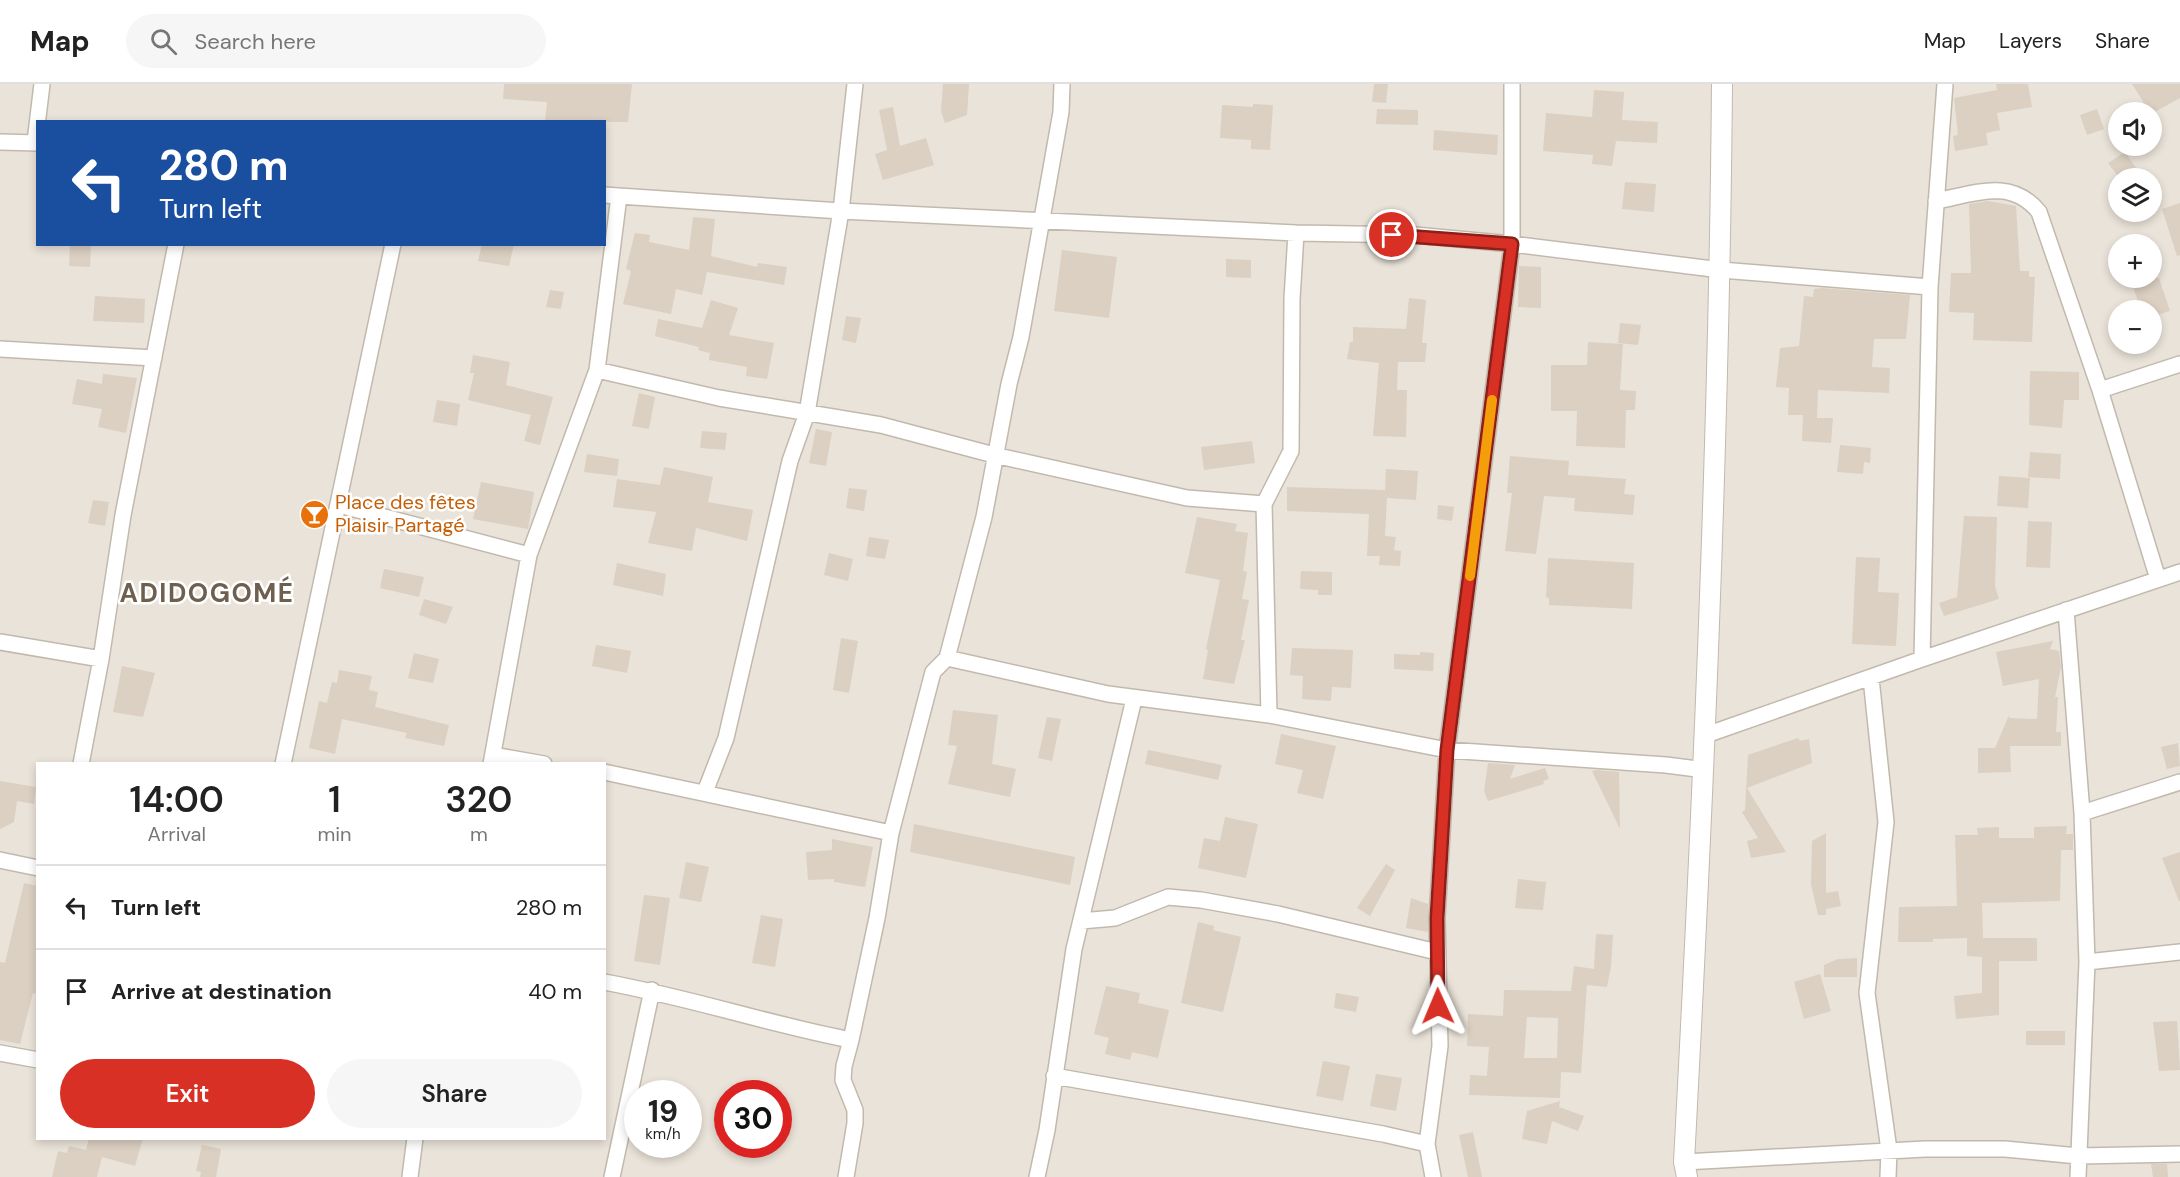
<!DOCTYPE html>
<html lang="en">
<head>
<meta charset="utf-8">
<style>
	:root { --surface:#fff; --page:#f6f6f6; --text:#222; --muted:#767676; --line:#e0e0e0; --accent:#d93025 }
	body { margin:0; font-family:"DM Sans",sans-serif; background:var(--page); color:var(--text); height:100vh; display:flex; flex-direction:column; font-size:22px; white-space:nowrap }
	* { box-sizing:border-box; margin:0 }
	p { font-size:20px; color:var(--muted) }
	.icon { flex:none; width:33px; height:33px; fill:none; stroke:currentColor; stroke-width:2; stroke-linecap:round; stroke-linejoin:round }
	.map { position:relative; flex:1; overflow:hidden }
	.details { position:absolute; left:36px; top:678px; width:570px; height:378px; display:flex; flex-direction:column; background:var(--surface); border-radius:0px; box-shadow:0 3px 9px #0003 }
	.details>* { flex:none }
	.hud { position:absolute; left:36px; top:36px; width:570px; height:126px; border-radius:0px; box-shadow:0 3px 9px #0003; background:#1a4fa0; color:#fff; overflow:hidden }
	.fabs { position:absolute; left:2108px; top:18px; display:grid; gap:12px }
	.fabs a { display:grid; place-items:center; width:54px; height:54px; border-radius:50%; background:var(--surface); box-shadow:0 3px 9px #0003; font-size:30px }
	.speed { position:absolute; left:624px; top:996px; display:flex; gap:12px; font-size:30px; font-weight:700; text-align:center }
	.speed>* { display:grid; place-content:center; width:78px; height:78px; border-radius:50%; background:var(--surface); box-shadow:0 3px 9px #0003; line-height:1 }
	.speed small { font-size:15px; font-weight:400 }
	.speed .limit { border:9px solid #d22; background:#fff; color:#111 }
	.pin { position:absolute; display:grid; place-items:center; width:51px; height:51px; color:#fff; margin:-26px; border:3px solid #fff; border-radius:50%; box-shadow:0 2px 6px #0007 }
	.me { position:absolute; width:66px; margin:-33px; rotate:359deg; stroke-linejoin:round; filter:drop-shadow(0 0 4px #0008) }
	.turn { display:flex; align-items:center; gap:21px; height:126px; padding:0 24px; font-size:27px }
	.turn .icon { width:78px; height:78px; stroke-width:2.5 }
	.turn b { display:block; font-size:42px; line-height:51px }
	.eta { display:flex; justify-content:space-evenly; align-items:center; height:102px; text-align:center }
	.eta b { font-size:36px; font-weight:600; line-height:42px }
	.action { display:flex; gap:12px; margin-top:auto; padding:12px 24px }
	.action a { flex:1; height:69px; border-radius:36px; background:var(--accent); color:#fff; font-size:24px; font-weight:600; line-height:69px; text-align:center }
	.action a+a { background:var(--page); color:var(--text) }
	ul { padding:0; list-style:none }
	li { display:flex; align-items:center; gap:18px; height:84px; padding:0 24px; border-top:2px solid var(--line) }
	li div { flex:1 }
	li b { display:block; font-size:22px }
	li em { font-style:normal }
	header { display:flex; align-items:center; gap:36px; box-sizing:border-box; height:84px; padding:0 30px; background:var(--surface); border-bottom:2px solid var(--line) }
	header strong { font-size:28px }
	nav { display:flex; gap:33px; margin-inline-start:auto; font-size:21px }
	.search { width:420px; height:54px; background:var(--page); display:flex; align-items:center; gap:15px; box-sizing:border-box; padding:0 21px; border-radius:33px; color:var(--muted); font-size:22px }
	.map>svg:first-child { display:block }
	.residential { fill:#eae3d9; fill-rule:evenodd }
	.building { fill:#dbd0c2; fill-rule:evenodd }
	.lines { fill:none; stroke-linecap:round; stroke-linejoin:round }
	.minor-casing { stroke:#c2b9ad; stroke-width:18 }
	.tertiary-casing { stroke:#c2b9ad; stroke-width:22 }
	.minor { stroke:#fff; stroke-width:15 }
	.tertiary { stroke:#fff; stroke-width:20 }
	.route-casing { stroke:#8d1f18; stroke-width:15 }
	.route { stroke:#d93025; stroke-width:10 }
	.slow { stroke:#f59e0b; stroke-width:10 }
	.labels { text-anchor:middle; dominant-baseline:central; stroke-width:5; stroke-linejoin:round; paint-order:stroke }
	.food-label { font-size:20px; fill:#c56008; stroke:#fff; text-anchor:start }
	.district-label { font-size:26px; font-weight:bold; letter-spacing:1.5px; fill:#6e5f4f; stroke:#fff }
</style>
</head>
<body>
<header>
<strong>Map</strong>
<div class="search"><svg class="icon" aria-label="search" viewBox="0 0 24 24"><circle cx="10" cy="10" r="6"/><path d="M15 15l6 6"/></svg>Search here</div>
<nav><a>Map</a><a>Layers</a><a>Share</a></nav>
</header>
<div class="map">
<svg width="2180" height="1093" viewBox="0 0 2180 1093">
	<rect width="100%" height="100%" fill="#f6f2eb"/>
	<path class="residential" d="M0 0H2180V1093H0ZM2118 28H2151V62H2118ZM38 38H604V160H38ZM2118 94H2151V128H2118ZM2118 160H2151V194H2118ZM2118 226H2151V260H2118ZM38 680H604V1054H38ZM638 1010H688V1060H638ZM728 1010H778V1060H728Z"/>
	<path class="building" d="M504 0H632L628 38H545L547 18 503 15Z
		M943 0H969L967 31 945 39 941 27Z
		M1374 0H1388L1386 19 1372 18Z
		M1996 0H2028L2032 23 1997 29 2000 46 1986 49 1988 61 1955 67 1953 52 1958 51 1954 14 1997 6Z
		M2132 0H2180V14L2151 30Z
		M1594 6 1624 8 1622 36 1658 38 1657 59 1616 57 1612 82 1592 80 1593 71 1543 67 1546 29 1592 33Z
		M1253 20 1273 21 1270 66 1251 65V56L1220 54 1222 21 1253 23Z
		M893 23 900 62 926 54 934 81 883 96 875 70 887 66 879 26Z
		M1377 25 1418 26V41L1376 40Z
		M2097 25 2104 45 2087 51 2080 31Z
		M1434 46 1498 51 1497 71 1433 66Z
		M2125 68 2136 84 2119 94 2108 79Z
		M1625 98 1656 100 1654 128 1622 125Z
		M1988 117 2016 122 2020 187H2029V193H2035L2032 258 1973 256 1974 229 1949 228 1951 189H1971L1969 120Z
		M2180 119V171L2177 172 2162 125Z
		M693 133 715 135 711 172 757 183 758 179 787 183 784 201 707 188 702 211 676 205 671 230 623 220 631 187 626 185 635 149 650 151 649 158 689 166Z
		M70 160H91L90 183 69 182Z
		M482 160H514L509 182 478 177Z
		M1062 166 1117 173 1109 234 1054 227Z
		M1226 175 1251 176V194L1226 193Z
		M1519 182 1541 183V224L1518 223Z
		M2130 194H2159L2170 227 2151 233V226H2141Z
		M1822 204 1910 211 1906 255H1874L1872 283 1890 284 1889 309 1818 306 1817 334H1833L1831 359 1802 357 1803 331H1788L1789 304 1776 303 1780 264 1799 262 1804 212 1813 213 1814 205Z
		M550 206 564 208 561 225 546 223Z
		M95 212 145 215 144 239 93 237Z
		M1409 214 1426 216 1422 259H1427L1425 278H1398L1397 306H1407L1406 353 1373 352 1379 279 1347 275 1350 258H1353V243L1406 245Z
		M711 216 738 224 729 251 774 259 767 295 746 292 747 283 709 276 710 269 698 266 699 263 655 252 658 235 702 244Z
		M846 232 861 234 856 259 842 256Z
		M1620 239 1641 241 1638 261 1618 259Z
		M1588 258 1623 260 1620 306 1636 307 1635 326H1626L1625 364 1576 362 1577 327H1551V281H1587Z
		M473 271 510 278 506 301 553 313 540 361 524 357 531 331 468 316 474 289H470Z
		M2030 287 2079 288V316H2064L2062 344 2029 341Z
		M103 290 137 294 126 349 98 343 102 325 72 320 77 295 102 300Z
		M639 309 655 313 649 345 632 342Z
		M437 316 460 320 457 342 433 338Z
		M816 345 832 348 826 382 809 379Z
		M702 347 727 349 725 366 700 364Z
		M1252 357 1255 379 1204 386 1201 363Z
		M1840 361 1871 364 1870 379 1864 378 1863 390 1837 388Z
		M2030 368 2061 370 2060 395 2028 393Z
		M587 370 619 375 617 392 584 388Z
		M1510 372 1569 377 1568 391 1626 395 1624 410 1635 411 1633 431 1574 427 1575 414 1544 412 1536 470 1505 467 1512 409H1507Z
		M664 383 713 393 708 418 753 426 747 457 696 444 692 467 648 459 656 428 613 423 617 395 660 401Z
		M1386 385 1418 387 1416 416 1387 414 1385 452 1396 453 1394 466 1401 467 1400 482 1379 481 1380 472H1367L1369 430 1287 427V403L1385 406Z
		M1999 392 2030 394 2028 424 1997 422Z
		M481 398 534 408 528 445 473 435Z
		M849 404 867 406 864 427 846 424Z
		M93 416 109 418 105 442 88 439Z
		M1438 421 1454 423 1452 437 1437 435Z
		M1964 432 1997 433 1995 502 1999 515 1944 532 1939 519 1957 513Z
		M1197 433 1237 440 1235 447 1248 449 1243 487 1247 488 1242 515 1249 516 1241 556H1245L1234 600 1203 595 1208 566 1206 565 1220 496 1185 489Z
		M2028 437 2052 438 2050 484 2026 483Z
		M869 453 889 456 885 475 866 472Z
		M829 469 853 475 848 497 824 491Z
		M1856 473 1880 474 1878 508 1899 509 1896 562 1852 560Z
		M1548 474 1634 479 1632 525 1549 521V514L1546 513Z
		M617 479 666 490 663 512 613 501Z
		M384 485 424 493 419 513 380 504Z
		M1301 487 1332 488V511H1318V506L1300 505Z
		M424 515 453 523 446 540 419 531Z
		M841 554 858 557 849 609 833 606Z
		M2053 557 2050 565 2059 567 2061 583 2055 613H2058L2056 648H2061V662H2010L2011 688 1978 689V664H1995L2009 631V634L2037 635 2039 595 2003 602 1996 568Z
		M596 561 631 567 627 589 592 582Z
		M1292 564 1353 566 1351 604 1332 603 1331 617 1302 615 1303 592 1290 591Z
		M1420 568 1434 569 1433 587 1394 585V570L1420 571Z
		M414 569 439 575 433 599 408 594Z
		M122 582 155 589 143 633 113 628Z
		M339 586 372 592 369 606 378 608 375 623 449 641 444 662 405 654 407 649 342 635 335 670 309 664 319 617 327 619 332 598 337 599Z
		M953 626 998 631 992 680 1016 685 1010 713 948 700 957 662 948 661Z
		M1047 633 1061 635 1052 677 1038 674Z
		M1281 650 1336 662 1323 715 1297 709 1303 686 1275 680Z
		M1798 654 1800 657 1809 655 1812 679 1747 704 1786 768 1751 774 1747 757 1758 754 1742 728 1745 726 1748 671Z
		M2178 659 2180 682 2167 685 2161 663Z
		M1148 666 1222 681 1218 696 1145 680Z
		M1488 679 1515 681 1510 695 1545 684 1549 695 1543 697 1544 700 1488 717 1484 707Z
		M1596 686 1619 688 1620 745 1592 687Z
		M0 697 36 703 34 720 17 717 14 738 0 745Z
		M1225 733 1258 740 1246 794 1198 784 1204 754 1220 757Z
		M914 740 1075 773 1070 801 910 768Z
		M2067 742 2066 750H2073V766H2061L2060 817 1982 819 1983 854H2037V877H1999V931L1956 935 1954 912 1982 909V873L1967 872V854L1933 855V858H1898L1899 823 1957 822 1955 751H1978L1977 744 1999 743V754H2034V743Z
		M1826 749V809L1838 807 1841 822 1826 825V831H1818L1811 800 1812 757Z
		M832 755 873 763 865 803 834 798V795L808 796 806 768 832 766Z
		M2180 768V817H2179L2162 774Z
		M686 778 709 783 701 818 679 814Z
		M1386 780 1395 786 1370 832 1357 824Z
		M1518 795 1546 798 1543 826 1515 824Z
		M24 799 38 802V910L33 909 20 960 0 956V878L5 879Z
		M644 811 670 814 660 881 634 877Z
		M1411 814 1428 820V848L1406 844Z
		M761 831 783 835 775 883 752 879Z
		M1198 838 1214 842 1213 846 1241 853 1223 928 1181 919Z
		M1596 850 1613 851 1611 882 1607 903 1587 901 1581 989 1561 988 1560 1014 1469 1011 1470 991 1487 992 1489 963 1467 962 1468 930 1503 932 1504 906 1571 907 1574 882 1594 885ZM1527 933 1558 934 1557 974H1524Z
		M1857 874V893H1824V881L1838 875Z
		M1820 890 1831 927 1804 935 1794 898Z
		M1106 902 1140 909 1138 919 1169 926 1158 974 1132 968 1130 976 1105 970 1109 954 1094 950Z
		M1336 909 1359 913 1356 928 1334 924Z
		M2177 937 2180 986 2159 987 2153 938Z
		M2026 947H2065V961H2026Z
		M1323 977 1350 982 1343 1017 1316 1012Z
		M1376 990 1402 994 1396 1027 1370 1022Z
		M1560 1017 1559 1023 1584 1032 1578 1047 1552 1037 1547 1060 1522 1055 1527 1027Z
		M1473 1048 1482 1093H1468L1459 1051Z
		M89 1054H143L135 1082 102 1073 97 1093H52L58 1067 67 1069 69 1062 86 1066Z
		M202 1061 221 1065 216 1093H200L201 1088 196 1087Z
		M2151 1080H2167L2168 1093H2153Z"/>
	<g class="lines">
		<defs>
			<path id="minor" d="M0 58 38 59
				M35 58 42 0
				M604 111 841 127 1296 149 1415 151 1512 160 1721 186 1930 203
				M1936 117C1974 110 2011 93 2039 128L2100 306 2158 495
				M0 265 154 274
				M597 286 719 314 881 341 994 371 1187 414 1264 420
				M2100 306 2180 280
				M339 421 529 471
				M2066 526 2082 729 2087 878
				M0 558 101 575
				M947 574 1108 610 1269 631 1447 666 1666 681 1705 686
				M1922 575 1930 203 1945 0
				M1871 594 1886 738 1867 909 1889 1066 1888 1093
				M1269 631 1264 420 1291 367 1292 215 1296 149
				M1706 651 1922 575 2180 488
				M493 671 544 680
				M81 680 101 575 123 431 176 160
				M283 680 393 160
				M491 680 529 471 597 286 619 112
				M604 688 891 749
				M705 708 726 654 790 377 807 329 841 127 855 0
				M2082 729 2180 698
				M0 776 38 784
				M1081 837 1115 834 1168 813 1201 816 1278 830 1437 868
				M604 898C688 913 768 940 851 956L877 834 891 749 933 588 947 574 984 433 1009 300 1021 253 1061 28 1062 0
				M0 969 38 976
				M1054 992 1383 1050 1427 1060
				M1684 1078 1925 1065H2005L2078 1072 2180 1070
				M410 1093 415 1054
				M612 1093 652 906
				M846 1093 855 1039V1026L843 996 844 982 851 956
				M1037 1093 1047 1046 1074 865 1134 615
				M1433 1093 1427 1060 1440 962 1437 834 1447 666 1512 160V0
				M2078 1093 2087 878 2180 868"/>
			<path id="tertiary" d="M1687 1093 1684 1078C1703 719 1719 360 1722 0"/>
		</defs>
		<use href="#minor" class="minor-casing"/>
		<use href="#tertiary" class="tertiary-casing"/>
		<use href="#minor" class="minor"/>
		<use href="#tertiary" class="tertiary"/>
	</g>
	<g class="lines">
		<defs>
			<path id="route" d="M1392 151 1512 160 1447 666 1437 834 1438 922"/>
		</defs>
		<use href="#route" class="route-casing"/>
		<use href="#route" class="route"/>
		<path class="slow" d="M1470 492 1492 316"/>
	</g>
	<defs>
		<symbol id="bar-disc" viewBox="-11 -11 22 22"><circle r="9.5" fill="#e8710a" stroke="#fff"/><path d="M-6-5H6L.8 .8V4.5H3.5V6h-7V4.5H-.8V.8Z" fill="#fff"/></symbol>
	</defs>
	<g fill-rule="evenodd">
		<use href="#bar-disc" x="298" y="414" width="33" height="33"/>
	</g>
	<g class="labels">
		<g class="food-label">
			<text x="335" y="418">Place des fêtes<tspan x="335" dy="23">Plaisir Partagé</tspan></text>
		</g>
		<g class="district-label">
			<text x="207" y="509">ADIDOGOMÉ</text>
		</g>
	</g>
</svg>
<div class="fabs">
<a><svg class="icon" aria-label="sound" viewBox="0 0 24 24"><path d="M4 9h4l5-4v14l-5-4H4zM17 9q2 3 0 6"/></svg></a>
<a><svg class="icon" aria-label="layers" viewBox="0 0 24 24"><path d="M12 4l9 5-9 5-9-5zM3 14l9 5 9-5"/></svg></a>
<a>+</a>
<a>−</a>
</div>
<div class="speed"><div>19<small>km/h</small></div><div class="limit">30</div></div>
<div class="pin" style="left:1392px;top:151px;background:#d93025"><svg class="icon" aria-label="arrive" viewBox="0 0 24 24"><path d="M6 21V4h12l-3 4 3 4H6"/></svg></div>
<svg class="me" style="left:1438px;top:922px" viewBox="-20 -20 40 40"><path d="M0-17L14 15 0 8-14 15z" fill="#d93025" stroke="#fff" stroke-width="4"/></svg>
<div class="hud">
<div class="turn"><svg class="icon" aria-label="left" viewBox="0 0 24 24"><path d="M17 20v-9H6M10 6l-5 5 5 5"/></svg><div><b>280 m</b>Turn left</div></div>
</div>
<section class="details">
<div class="eta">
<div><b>14:00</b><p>Arrival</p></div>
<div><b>1</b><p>min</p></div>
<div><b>320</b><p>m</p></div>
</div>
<ul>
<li><svg class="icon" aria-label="left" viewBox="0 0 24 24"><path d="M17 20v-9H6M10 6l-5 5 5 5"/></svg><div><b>Turn left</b></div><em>280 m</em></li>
<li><svg class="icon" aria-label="arrive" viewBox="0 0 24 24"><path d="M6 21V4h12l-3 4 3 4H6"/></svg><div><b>Arrive at destination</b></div><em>40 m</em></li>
</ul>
<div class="action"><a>Exit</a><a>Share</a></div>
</section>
</div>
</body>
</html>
